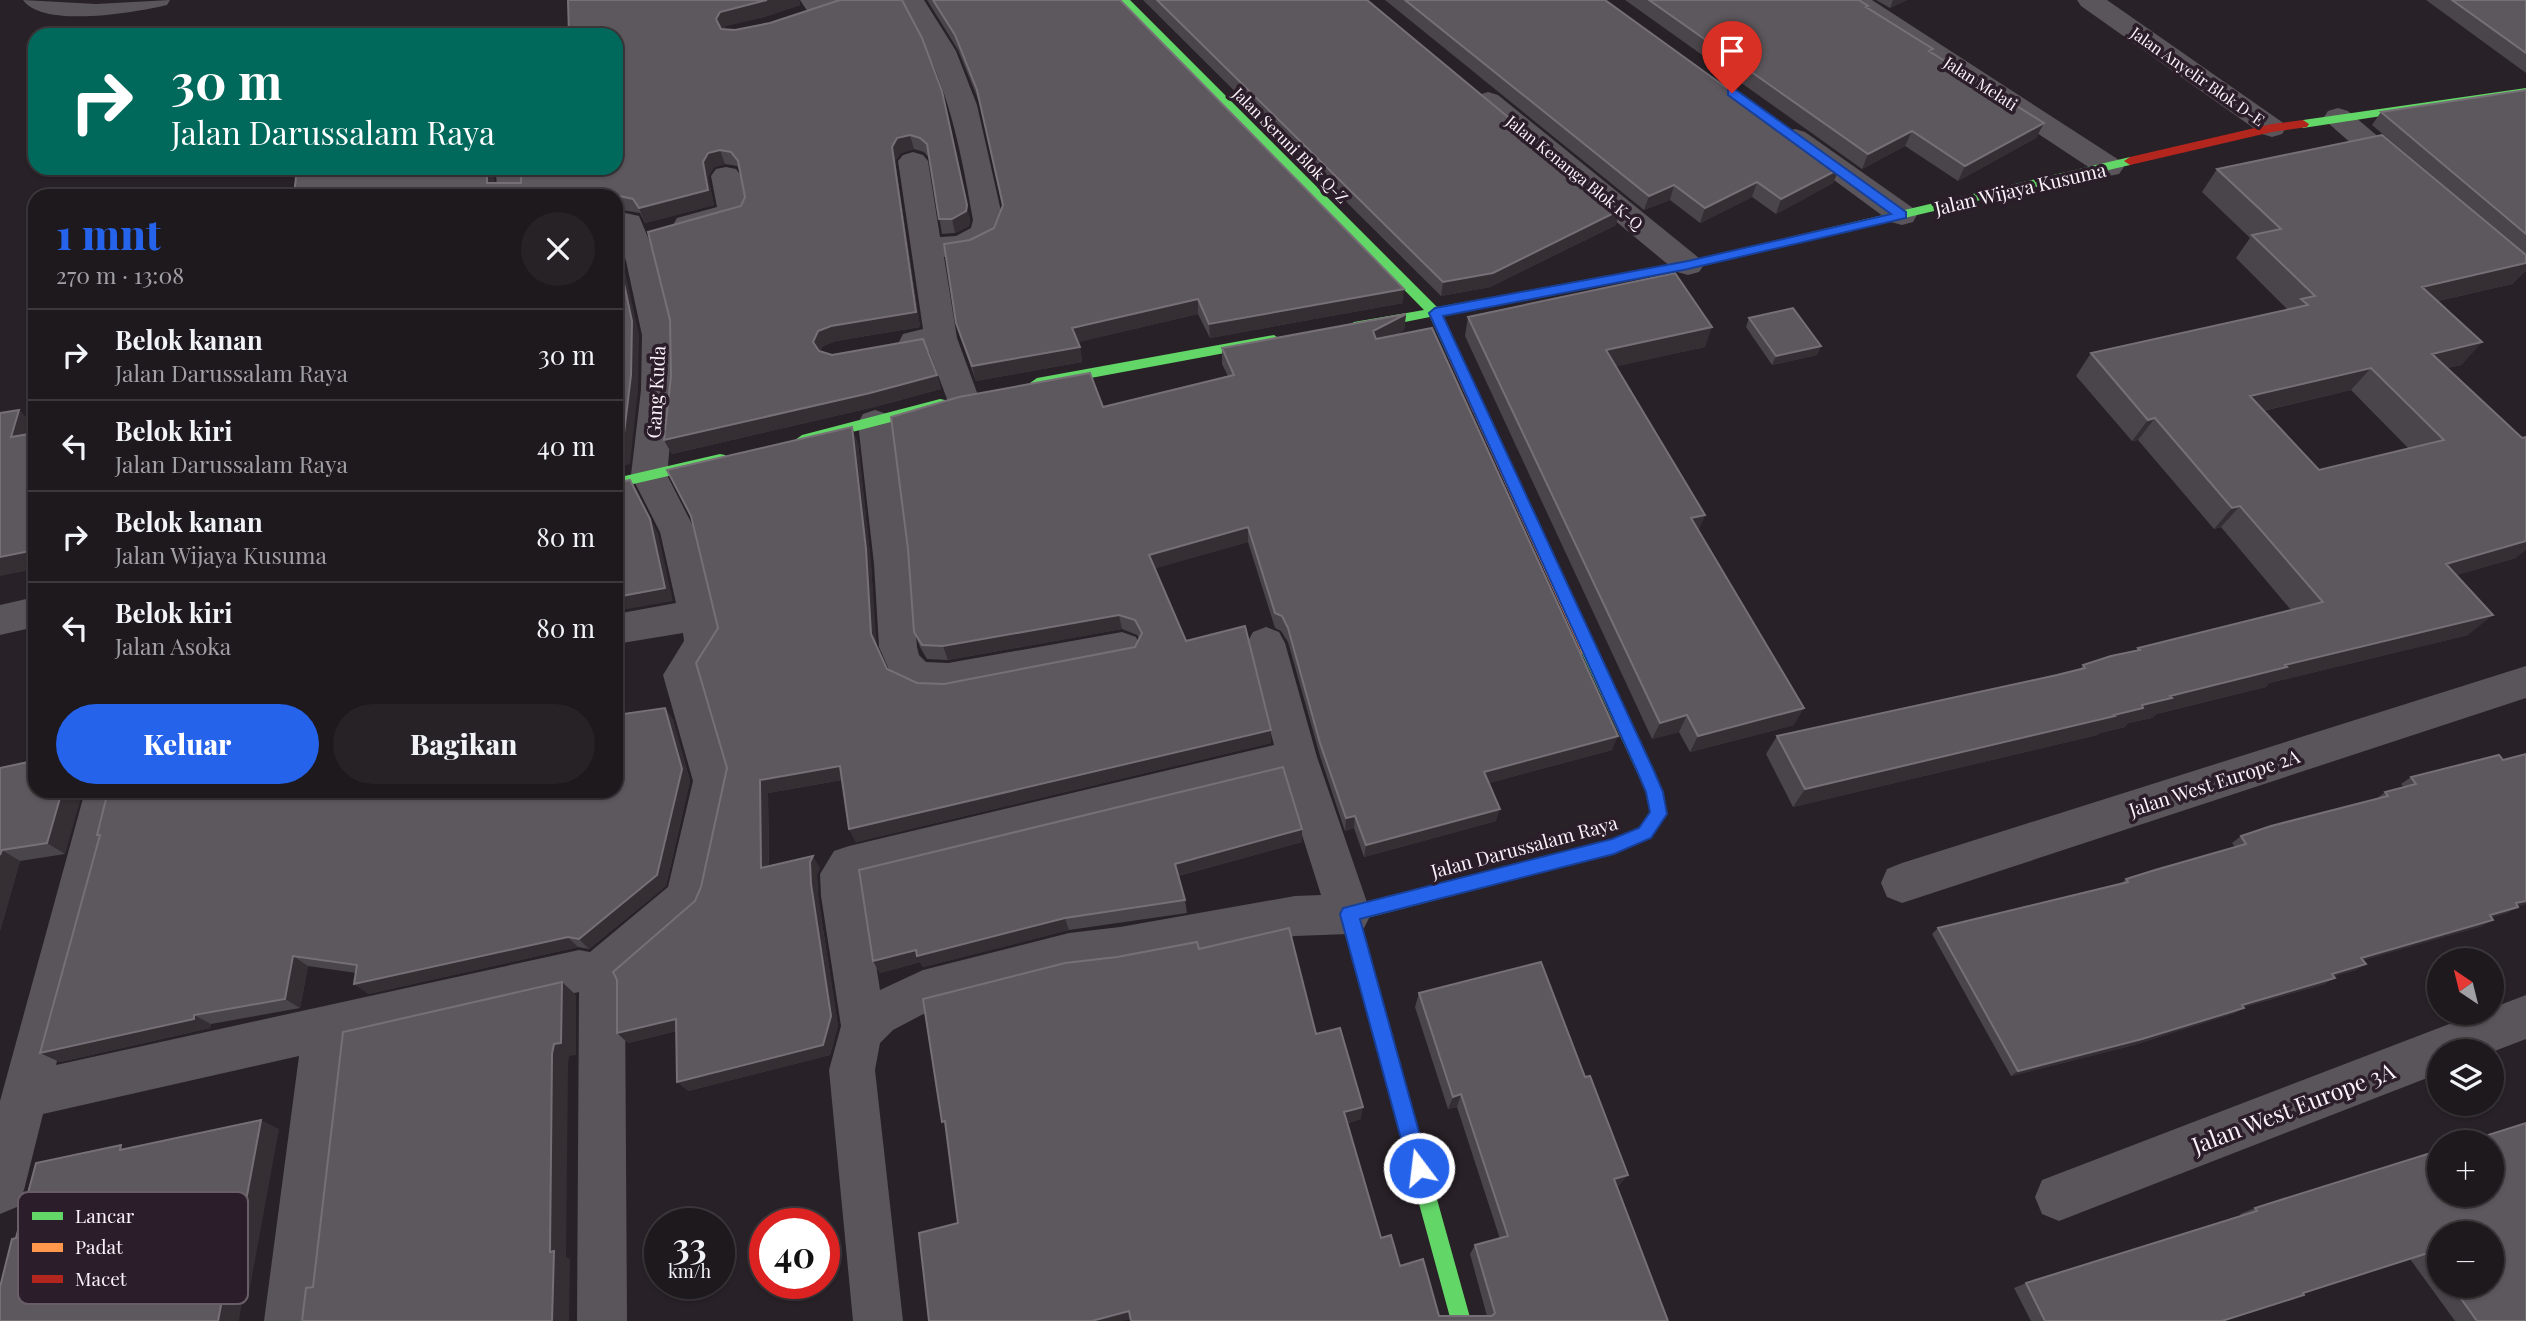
<!DOCTYPE html>
<html lang="id">
<head>
<meta charset="utf-8">
<style>
	:root { --surface:#1e191d; --page:#262226; --text:#f1f3f6; --muted:#a1a0a4; --line:#3c383b; --accent:#2563eb }
	body { margin:0; font-family:"Playfair Display",serif; background:var(--page); color:var(--text); height:100vh; display:flex; flex-direction:column; font-size:26px; white-space:nowrap }
	* { box-sizing:border-box; margin:0 }
	p { font-size:23px; color:var(--muted) }
	.icon { flex:none; width:38px; height:38px; fill:none; stroke:currentColor; stroke-width:2; stroke-linecap:round; stroke-linejoin:round }
	.map { position:relative; flex:1; overflow:hidden }
	.sheet { position:absolute; left:28px; top:189px; width:595px; height:609px; display:flex; flex-direction:column; background:var(--surface); border-radius:21px; box-shadow:0 2px 5px #0004,0 0 0 2px var(--line) }
	.sheet>* { flex:none }
	.hud { position:absolute; left:28px; top:28px; width:595px; height:147px; border-radius:21px; box-shadow:0 2px 5px #0004,0 0 0 2px var(--line); background:#00695c; color:#fff; overflow:hidden }
	.needle { width:46px; rotate:325deg }
	.fabs { position:absolute; left:2427px; top:948px; display:grid; gap:14px }
	.fabs a { display:grid; place-items:center; width:77px; height:77px; border-radius:50%; background:var(--surface); box-shadow:0 2px 5px #0004,0 0 0 2px var(--line); font-size:35px }
	.speed { position:absolute; left:644px; top:1208px; display:flex; gap:14px; font-size:35px; font-weight:700; text-align:center }
	.speed>* { display:grid; place-content:center; width:91px; height:91px; border-radius:50%; background:var(--surface); box-shadow:0 2px 5px #0004,0 0 0 2px var(--line); line-height:1 }
	.speed small { font-size:18px; font-weight:400 }
	.speed .limit { border:10px solid #d22; background:#fff; color:#111 }
	.pin { position:absolute; display:grid; place-items:center; width:60px; height:60px; color:#fff; margin:-72px -30px; border-radius:50% 50% 50% 0; rotate:-45deg; box-shadow:0 0 7px #0007 }
	.pin .icon { rotate:45deg }
	.me { position:absolute; width:77px; margin:-38px; rotate:345deg; stroke-linejoin:round; filter:drop-shadow(0 0 5px #0008) }
	.turn { display:flex; align-items:center; gap:24px; height:147px; padding:0 28px; font-size:32px }
	.turn .icon { width:91px; height:91px; stroke-width:2.5 }
	.turn b { display:block; font-size:49px; line-height:60px }
	.round { display:grid; place-items:center; flex:none; width:74px; height:74px; border-radius:37px; background:var(--page) }
	.overview { display:flex; align-items:center; justify-content:space-between; height:119px; padding:0 28px }
	h1 { font-size:42px; font-weight:800; line-height:52px; color:var(--accent) }
	.cta { display:flex; gap:14px; margin-top:auto; padding:14px 28px }
	.cta a { flex:1; height:80px; border-radius:42px; background:var(--accent); color:#fff; font-size:28px; font-weight:800; line-height:80px; text-align:center }
	.cta a+a { background:var(--page); color:var(--text) }
	ul { padding:0; list-style:none }
	li { display:flex; align-items:center; gap:21px; height:91px; padding:0 28px; border-top:2px solid var(--line) }
	li div { flex:1 }
	li b { display:block; font-size:26px }
	li em { font-style:normal }
	.map>svg:first-child { display:block }
	.lines { fill:none; stroke-linecap:round; stroke-linejoin:round }
	.lane { fill:#5a555a; fill-rule:evenodd }
	.street { fill:#5a555a; fill-rule:evenodd }
	.fast { fill:#63d668; fill-rule:evenodd }
	.slow { fill:#ff974d; fill-rule:evenodd }
	.jam { fill:#b3261e; fill-rule:evenodd }
	.wall { fill:#4a454a; fill-rule:evenodd }
	.shaded-wall { fill:#352f34 }
	.building { fill:#5d585d; stroke:#767076; stroke-width:2; fill-rule:evenodd }
	.route { fill:#2563eb; stroke:#184099; stroke-width:2 }
	.labels { text-anchor:middle; dominant-baseline:central; stroke-width:7; stroke-linejoin:round; paint-order:stroke }
	.far-street-label { font-size:16px; fill:#fbf2fa; stroke:#2b1e2a }
	.street-label { font-size:19px; fill:#fbf2fa; stroke:#2b1e2a }
	.near-street-label { font-size:23px; fill:#fbf2fa; stroke:#2b1e2a }
	.key { fill:#2b1e2a; stroke:#695e68; stroke-width:2 }
	.key-label { font-size:19px; fill:#fbf2fa }
</style>
</head>
<body>
<div class="map">
<svg width="2526" height="1321" viewBox="0 0 2526 1321">
	<rect width="100%" height="100%" fill="#282127"/>
	<g class="lines">
		<path class="lane" d="M23 0 96 4 170 0 167 5C138 12 43 29 23 0Z"/>
		<path class="street" d="M800 0H866L862 6 819 17 810 15Z
			M898 0H924L956 51 977 105 1003 220 996 240 973 252 944 257 957 338 979 398 974 407 962 410 950 407 929 351 915 353 903 350 899 342 903 334 923 329 898 161 903 155 913 152 923 155 928 161 940 237 956 236 971 228 973 220C959 139 945 69 898 0Z
			M1841 0H1872L2119 160 2124 167 2119 174 2109 176 2099 174 1845 6Z
			M2077 0H2107L2282 122 2286 128 2282 134 2272 137 2262 134 2081 6Z
			M1488 92 1498 95 1699 258 1704 265 1699 272 1688 275 1677 272 1478 107 1474 101 1478 95Z
			M2338 108 2348 111 2414 167 2419 174 2414 181 2404 183 2394 181 2328 123 2324 117 2328 111Z
			M1795 129 1805 132 1913 208 1917 215 1913 222 1902 225 1891 222 1785 144 1781 138 1785 132Z
			M726 167 736 169 741 176 748 212 744 219 688 235 677 232 673 225 677 218 717 207 711 176 716 169Z
			M496 168H526L527 196H497Z
			M616 211 639 216 658 261 674 335 675 390 667 475 696 532 723 643 702 677 733 781 708 898 702 912 621 982 625 991 627 1321H577L579 992 347 1045 314 1321H264L299 1056 43 1114 24 1190 17 1207 0 1214V1101L85 791H125L56 1065 579 950 590 952 668 887 693 781 663 675 684 641 683 633 616 644V614L676 603 660 532 631 475 641 390 642 335 626 261 616 232Z
			M875 410 887 414 892 423 910 564 917 647 919 655 926 662 948 663 1122 632 1136 637 1141 648 1136 659 948 695 923 694 894 681 879 647 874 564 858 423 863 414Z
			M35 597V627L0 635V605Z
			M1266 627 1279 632 1285 643 1317 757 1371 914 1364 928 1349 934 1295 936 1120 969 1069 975 931 1010 893 1030 880 1043 875 1070 903 1321H853L829 1070 841 1026 821 896 820 874 834 851 849 846 1274 745 1247 643 1253 632ZM1284 778 1321 895 1295 896 1120 927 1069 933 923 970 880 990 863 881Z
			M2526 666V698L1902 903 1887 897 1881 883 1887 869 1902 863Z
			M2526 995V1039L2492 1052H2440V1073L2059 1221 2042 1214 2035 1197 2042 1180 2478 1013H2492V1008Z"/>
		<path class="fast" d="M1119 0H1130L1437 307 1688 261 2130 157 2136 161 2130 165 1688 269 1443 315 1462 357 1455 362 1448 357 1430 317 1354 332 1349 330 1347 327 1354 322 1424 310Z
			M2526 88V94L2303 128 2297 124 2303 120Z
			M1274 335 1281 340 1279 343 1037 388 1030 383 1037 378Z
			M940 399 945 400 947 404 945 408 802 445 795 440 802 435Z
			M720 454 725 455 727 459 725 463 616 488V478Z
			M1588 643 1594 644 1596 649 1662 792 1667 814 1651 838 1614 854 1359 920 1471 1321H1451L1340 914 1343 908 1349 906 1612 839 1639 828 1650 812 1646 792 1580 649 1582 644Z"/>
		<path class="slow" d="M1455 352 1462 357 1596 649 1594 654H1582L1580 649 1448 357Z"/>
		<path class="jam" d="M2303 120 2309 124 2307 127 2272 132 2130 165 2124 161 2130 157 2272 124Z"/>
	</g>
	<path class="wall" d="M568 0H799L800 5 764 17 725 26 724 29 735 30 902 0 970 220 969 226 955 233 942 234 929 158 924 152 914 149 901 153 895 161 920 327 836 341 823 346 820 351 832 355 937 375 941 389 874 407 672 454 664 440 741 206 745 197 740 171 737 166 725 164 714 167 708 177 714 205 645 223 640 213 616 209V196H294L495 183H521L616 168Z
		M927 0H1120L1403 303 1210 338 1198 314 1078 342 1080 347 1082 362 976 381 960 337 956 323 970 240 994 228 1002 206 980 104 958 50Z
		M1143 0H1367L1616 225 1490 287 1441 296Z
		M1385 0H1605L1839 169 1833 183 1776 214 1752 197 1700 223 1670 200 1644 210Z
		M1625 0H1859L1868 6V9L1933 49 1931 53 2044 123 2036 138 1958 181 1905 146 1862 169Z
		M1876 0H1907L1890 8Z
		M2426 0H2526V73Z
		M2526 90V270L2512 284 2438 301 2482 342 2461 365 2447 368 2516 558 2456 575 2468 635 2269 683 2266 687 2156 714 2152 718 2128 723 2125 727 2100 733 2097 735 1793 807 1766 754 1777 736 2057 675 2080 669 2083 665 2136 651 2138 648 2291 610 2221 527 2214 529 2138 440 2132 441 2076 376 2091 353 2288 310 2236 258 2250 238 2202 192 2217 169 2494 228 2372 125 2381 112ZM2351 390 2409 449 2319 470 2263 411Z
		M1406 314 1404 330 1394 336 1612 750 1489 783 1496 821 1364 857 1354 828 1345 831 1320 756 1288 642 1281 631 1275 628 1248 542 1155 568 1186 641 1271 730V743L856 842 849 829 842 780 768 793 769 866 820 868 817 874 818 896 838 1026 830 1055 688 1091 676 1031 628 1043 617 1033 695 901 701 887 858 443 871 564 876 646 887 669 917 683 944 684 1135 647 1139 638 1137 635 1122 629 948 660 927 659 920 647 914 632 1103 407 1228 376 1222 364V348Z
		M1468 317 1705 347 1616 366 1705 515 1698 531 1794 725 1690 752 1679 732 1652 739 1465 336Z
		M1749 318 1821 346 1817 355 1772 365 1746 327Z
		M665 708 673 720 690 781 666 886 589 949 578 947 368 994 356 973 308 966 300 1008 211 1024 210 1028 60 1062 40 1053 99 837 97 835Z
		M31 764 65 854 20 861 0 931V768Z
		M2411 777 2526 904 2518 906 2507 913 2492 917 2482 926 2363 960 2356 970 2334 976 2325 984 2244 1007 2235 1013 2134 1045 2011 1076 1932 934 1938 928 2121 884 2126 879 2235 847 2232 843 2241 836 2376 799 2385 792 2404 787 2401 784Z
		M1302 829V842L1178 876 1185 900 1187 913 1069 930 923 967 920 962 880 973 873 961Z
		M1199 949 1316 1034 1361 1119 1348 1123 1381 1238 1400 1266 1439 1316H1487L1470 1254 1475 1245 1500 1239 1457 1107 1448 1109 1415 1007 1419 993 1619 1186H1617L1668 1321 1130 1319 958 1223Z
		M2440 1150 2526 1321H2455L2410 1259 2303 1293 2222 1321H2031L2014 1288 2026 1283 2242 1216 2240 1214 2255 1208ZM2440 1234 2492 1286H2440Z"/>
	<path class="shaded-wall" d="M767 0H799L800 5 764 17 725 26 721 34 716 19 720 12Z
		M1893 0H1907L1890 8Z
		M2044 123 2036 138 1958 181 1965 166Z
		M1912 131 1905 146 1862 169 1868 154Z
		M910 135 914 149 901 153 895 161 920 327 836 341 823 346 819 356 813 342 892 147 897 138Z
		M720 150 725 164 714 167 708 177 714 205 645 223 639 208 703 162 708 153Z
		M487 168H494L495 196 487 183Z
		M1839 169 1833 183 1776 214 1781 199Z
		M1757 182 1752 197 1700 223 1705 208Z
		M1674 185 1670 200 1644 210 1649 196Z
		M967 205 970 220 969 226 955 233 952 219Z
		M1620 210 1616 225 1490 287 1441 296 1443 282Z
		M616 240 623 262 639 335 638 390 630 464 616 468Z
		M2526 263V270L2512 284 2402 309 2422 287Z
		M1404 289 1403 303 1210 338 1209 324Z
		M1198 299V314L1074 343 1072 328Z
		M1406 314 1404 330 1372 347 1373 331Z
		M1712 327 1705 347 1601 370 1606 350Z
		M2482 342 2461 365 2412 376 2432 354Z
		M1821 346 1817 355 1772 365 1776 356Z
		M1080 347 1082 362 976 381 972 366Z
		M2371 368 2351 390 2232 418 2250 396Z
		M937 375 941 389 874 407 672 454 664 440Z
		M19 410 35 425V429L28 453 11 437Z
		M2155 418 2138 440 2132 441 2148 420Z
		M852 427 858 443 871 564 877 648 871 634Z
		M630 480 658 533 673 601 616 611V597Z
		M2240 506 2221 527 2214 529 2232 508Z
		M1705 515 1697 534 1691 518Z
		M1248 527V542L1150 570 1149 555Z
		M2526 529V550L2516 558 2423 585 2446 564Z
		M35 550V569L0 576V557Z
		M1119 615 1122 629 948 660 943 646Z
		M2493 615 2468 635 2269 683 2266 687 2156 714 2152 718 2128 723 2125 727 2100 733 2097 735 1793 807 1805 789 2114 715 2170 696 2285 665Z
		M665 708 673 720 690 781 666 886 589 949 579 939Z
		M1804 708 1794 725 1690 752 1698 736Z
		M1687 715 1679 732 1652 739 1660 723Z
		M1271 730V743L856 842 849 829Z
		M1618 736 1612 750 1481 785 1484 772Z
		M840 766 847 779 768 793 769 880 761 868 760 780Z
		M62 791H83L65 854 47 843Z
		M1500 809 1496 821 1364 857 1366 845Z
		M1355 816 1354 828 1345 831 1346 818Z
		M1302 829V842L1177 876 1175 864Z
		M2 850 20 861 0 931V855Z
		M813 856 820 868 817 874 818 896 838 1026 830 1055 688 1091 677 1082 811 884 810 862Z
		M2526 901V904L2504 910 2516 903Z
		M2518 907 2507 913 2478 921 2490 915Z
		M1065 918 1069 930 923 967 920 962 880 973 873 961 916 950Z
		M2493 920 2482 926 2351 964 2361 958Z
		M568 937 578 947 368 994 354 984Z
		M293 956 308 966 300 1008 285 999Z
		M2366 964 2356 970 2322 980 2332 974Z
		M2335 978 2325 984 2233 1010 2242 1005Z
		M562 982 576 995V1055L569 1056 568 1066 566 1257 570 1259 569 1321H552L550 1252 552 1054Z
		M2244 1008 2235 1013 2134 1045 2011 1076 2018 1071Z
		M194 1015 211 1024 210 1028 60 1062 40 1053Z
		M676 1019 686 1029 628 1043 617 1033Z
		M1461 1094 1457 1107 1448 1109 1453 1097Z
		M1363 1107 1361 1119 1342 1124 1344 1112Z
		M261 1120 279 1129 249 1293 243 1295 239 1321H218L224 1289Z
		M1628 1175 1619 1186 1606 1190 1614 1179Z
		M1129 1311 1132 1319 1123 1321H1092Z"/>
	<path class="building" d="M568 0H767L720 12 716 19 721 29 735 30 770 23 840 0H902L922 38 942 91 967 205 966 211 952 219H939L927 144 920 138 910 135 897 138 892 147 916 312 831 326 818 331 813 342 819 351 832 355 923 339 937 375 870 393 664 440 671 376 670 320 648 232 741 206 745 197 738 161 731 152 720 150 708 153 703 162 708 190 639 208 633 199 610 194 607 196H294L297 168H487V183H521V168H616V35H569Z
		M933 0H1120L1404 289 1209 324 1198 299 1072 328 1080 347 972 366 956 323 944 244 970 240 994 228 1003 205 977 90 955 35Z
		M1157 0H1367L1620 210 1493 273 1443 282Z
		M1405 0H1605L1839 169 1781 199 1757 182 1705 208 1674 185 1649 196Z
		M1649 0H1859L1868 6 1866 7 1933 49 1929 51 2044 123 1965 166 1912 131 1868 154Z
		M2452 0H2526V53Z
		M2526 90V234L2381 112Z
		M2382 135 2526 255V263L2422 287 2482 342 2432 354 2522 438 2526 437V541L2446 564 2493 615 2285 665 2287 667 2170 696 2172 698 2142 705 2143 708 2114 715 2115 716 1805 789 1777 736 2057 675 2085 668 2083 665 2111 656 2140 650 2138 648 2323 602 2240 506 2232 508 2155 418 2148 420 2091 353 2308 305 2301 299 2315 296 2252 235 2281 229 2217 169ZM2371 368 2444 440 2319 470 2250 396Z
		M616 246 632 321 631 375 622 450 616 452Z
		M1675 273 1712 327 1606 350 1705 515 1691 518 1804 708 1698 736 1687 715 1660 723 1468 317Z
		M1793 308 1821 346 1776 356 1749 318Z
		M1406 314 1373 331 1376 339 1432 328 1618 736 1484 772 1500 809 1366 845 1355 816 1346 818 1320 743 1288 628 1282 616 1275 613 1248 527 1149 555 1186 641 1245 626 1271 730 849 829 840 766 760 780 761 868 813 856 810 862 811 884 831 1016 823 1045 677 1082 676 1019 617 1033V980L613 972 695 901 701 887 727 768 696 663 718 628 691 516 667 470 852 427 866 549 871 634 887 669 917 683 944 684 1135 647 1142 633 1135 620 1119 615 943 646 922 645 914 632 908 549 891 417 959 397 1090 373 1103 407 1234 375 1222 348Z
		M19 410 11 437 35 433V550L0 557V413Z
		M630 480 650 519 665 588 616 597V483Z
		M665 708 682 769 657 875 579 939 568 937 354 984 357 965 293 956 285 999 194 1015V1019L40 1053 100 835H97L108 791H616V715Z
		M2526 754V901L2516 903 2518 907 2490 915 2493 920 2361 958 2366 964 2332 974 2335 978 2242 1005 2244 1008 2142 1039 2018 1071 1938 928 2128 882 2126 879 2155 870 2246 844 2241 836 2271 826 2388 796 2385 792 2416 784 2411 777 2499 755 2503 760Z
		M28 762V765L35 764V791H62L47 843 2 850 0 855V768Z
		M1283 767 1302 829 1175 864 1185 900 1065 918 917 956 916 950 873 961 859 870Z
		M1289 928 1316 1034 1340 1028 1363 1107 1344 1112 1381 1238 1391 1235 1400 1266 1423 1259 1439 1316H1492L1495 1313 1475 1245 1508 1236 1461 1094 1453 1097 1419 993 1541 962 1585 1077 1590 1076 1628 1175 1614 1179 1668 1321H1131L1129 1311 1092 1321H929L919 1233 958 1223 945 1121 942 1122 923 999 1065 963 1117 957 1197 942 1199 949Z
		M562 982 561 1043 554 1044 552 1054 550 1252 554 1251 552 1321H302L306 1288 313 1287 343 1032Z
		M261 1120 230 1287 224 1289 218 1321H0V1287L12 1239 16 1238 36 1163 121 1145 120 1150Z
		M2526 1123V1321H2477L2452 1286H2492V1234H2440V1269L2428 1253 2303 1293 2304 1295 2222 1321H2045L2026 1283 2257 1211 2255 1208 2440 1150V1195H2492V1143H2463Z"/>
	<path class="route" d="M1728 90H1736L1906 212V218L1688 269 1443 316 1654 771 1663 792 1667 814 1651 838 1614 854 1360 919 1429 1168 1426 1175 1419 1178 1412 1175 1409 1168 1340 914 1343 908 1612 839 1639 828 1650 812 1646 792 1637 771 1429 313 1435 308 1688 261 1891 214 1728 95Z"/>
	<g class="labels">
		<g class="far-street-label">
			<text transform="translate(2198 76) rotate(35)">Jalan Anyelir Blok D-E</text>
			<text transform="translate(1981 83) rotate(33)">Jalan Melati</text>
			<text transform="translate(1291 145) rotate(45)">Jalan Seruni Blok Q-Z</text>
			<text transform="translate(1575 172) rotate(39)">Jalan Kenanga Blok K-Q</text>
		</g>
		<g class="street-label">
			<text transform="translate(2020 188) rotate(-13)">Jalan Wijaya Kusuma</text>
			<text transform="translate(655 392) rotate(-87)">Gang Kuda</text>
			<text transform="translate(2214 782) rotate(-18)">Jalan West Europe 2A</text>
			<text transform="translate(1524 846) rotate(-15)">Jalan Darussalam Raya</text>
		</g>
		<g class="near-street-label">
			<text transform="translate(2293 1107) rotate(-21)">Jalan West Europe 3A</text>
		</g>
	</g>
	<rect x="18" y="1192" width="230" height="112" rx="10" class="key"/>
	<rect x="32" y="1212" width="31" height="8" fill="#63d668"/>
	<rect x="32" y="1243" width="31" height="9" fill="#ff974d"/>
	<rect x="32" y="1275" width="31" height="8" fill="#b3261e"/>
	<g class="key-label">
		<text x="75" y="1223">Lancar</text>
		<text x="75" y="1254">Padat</text>
		<text x="75" y="1286">Macet</text>
	</g>
</svg>
<div class="fabs">
<a><svg class="needle" viewBox="-14 -14 28 28"><path d="M0-13l5 13h-10z" fill="#e53935"/><path d="M0 13l5-13h-10z" fill="#a1a0a4"/></svg></a>
<a><svg class="icon" aria-label="layers" viewBox="0 0 24 24"><path d="M12 4l9 5-9 5-9-5zM3 14l9 5 9-5"/></svg></a>
<a>+</a>
<a>−</a>
</div>
<div class="speed"><div>33<small>km/h</small></div><div class="limit">40</div></div>
<div class="pin" style="left:1732px;top:93px;background:#d93025"><svg class="icon" aria-label="arrive" viewBox="0 0 24 24"><path d="M6 21V4h12l-3 4 3 4H6"/></svg></div>
<svg class="me" style="left:1419px;top:1168px" viewBox="-20 -20 40 40"><circle r="17" fill="#2563eb" stroke="#fff" stroke-width="3"/><path d="M0-11L8 9 0 5-8 9z" fill="#fff"/></svg>
<div class="hud">
<div class="turn"><svg class="icon" aria-label="right" viewBox="0 0 24 24"><path d="M7 20v-9h11M14 6l5 5-5 5"/></svg><div><b>30 m</b>Jalan Darussalam Raya</div></div>
</div>
<section class="sheet">
<div class="overview"><div><h1>1 mnt</h1><p>270 m · 13:08</p></div><a class="round"><svg class="icon" aria-label="close" viewBox="0 0 24 24"><path d="M6 6l12 12M18 6L6 18"/></svg></a></div>
<ul>
<li><svg class="icon" aria-label="right" viewBox="0 0 24 24"><path d="M7 20v-9h11M14 6l5 5-5 5"/></svg><div><b>Belok kanan</b><p>Jalan Darussalam Raya</p></div><em>30 m</em></li>
<li><svg class="icon" aria-label="left" viewBox="0 0 24 24"><path d="M17 20v-9H6M10 6l-5 5 5 5"/></svg><div><b>Belok kiri</b><p>Jalan Darussalam Raya</p></div><em>40 m</em></li>
<li><svg class="icon" aria-label="right" viewBox="0 0 24 24"><path d="M7 20v-9h11M14 6l5 5-5 5"/></svg><div><b>Belok kanan</b><p>Jalan Wijaya Kusuma</p></div><em>80 m</em></li>
<li><svg class="icon" aria-label="left" viewBox="0 0 24 24"><path d="M17 20v-9H6M10 6l-5 5 5 5"/></svg><div><b>Belok kiri</b><p>Jalan Asoka</p></div><em>80 m</em></li>
</ul>
<div class="cta"><a>Keluar</a><a>Bagikan</a></div>
</section>
</div>
</body>
</html>
